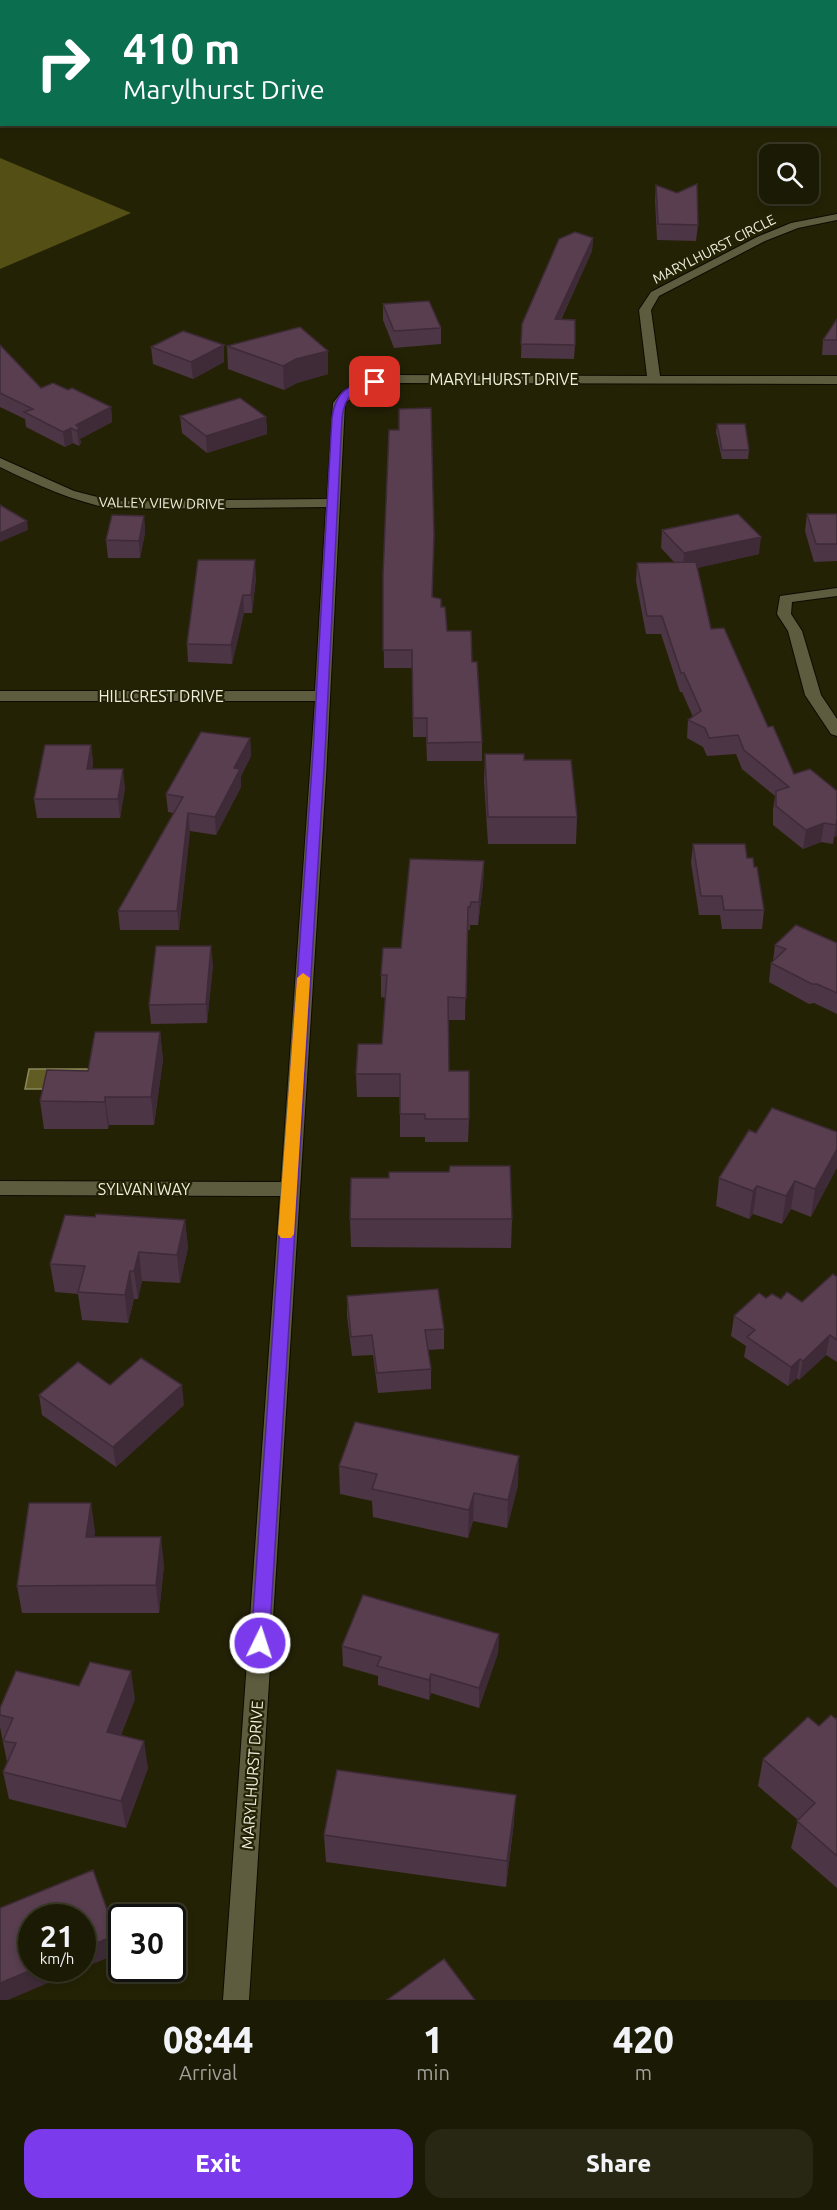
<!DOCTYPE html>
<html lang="en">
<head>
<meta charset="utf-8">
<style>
	:root { --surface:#1b1a04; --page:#282713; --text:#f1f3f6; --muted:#a0a19a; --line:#393826; --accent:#7c3aed }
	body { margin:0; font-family:Ubuntu,sans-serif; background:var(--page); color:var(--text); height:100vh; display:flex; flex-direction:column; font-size:22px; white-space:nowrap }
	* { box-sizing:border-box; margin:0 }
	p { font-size:20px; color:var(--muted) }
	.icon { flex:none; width:33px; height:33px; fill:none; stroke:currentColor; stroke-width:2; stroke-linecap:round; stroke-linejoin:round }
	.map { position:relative; height:2000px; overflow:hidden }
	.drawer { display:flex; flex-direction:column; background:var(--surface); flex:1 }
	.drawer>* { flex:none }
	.banner { position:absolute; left:0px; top:0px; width:837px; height:126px; box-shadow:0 3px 9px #0003,0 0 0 2px var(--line); background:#0b6e4f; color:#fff; overflow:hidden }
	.fabs { position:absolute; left:759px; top:144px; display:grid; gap:12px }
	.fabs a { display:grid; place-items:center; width:60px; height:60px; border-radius:12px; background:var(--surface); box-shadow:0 3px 9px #0003,0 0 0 2px var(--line); font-size:30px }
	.speed { position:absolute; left:18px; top:1904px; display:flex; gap:12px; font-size:30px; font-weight:700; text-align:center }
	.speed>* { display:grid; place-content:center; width:78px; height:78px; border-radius:50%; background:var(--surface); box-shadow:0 3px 9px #0003,0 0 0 2px var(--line); line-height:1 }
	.speed small { font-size:15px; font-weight:400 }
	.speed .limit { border:3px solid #111; border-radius:9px; background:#fff; color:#111 }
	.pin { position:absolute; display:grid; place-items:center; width:51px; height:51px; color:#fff; margin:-26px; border-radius:12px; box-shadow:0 3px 9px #0006 }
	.me { position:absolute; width:66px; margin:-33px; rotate:4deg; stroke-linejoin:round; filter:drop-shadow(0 0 4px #0008) }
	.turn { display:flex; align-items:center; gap:21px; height:126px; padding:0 24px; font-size:27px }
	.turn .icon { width:78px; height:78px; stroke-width:2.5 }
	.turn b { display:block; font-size:42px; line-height:51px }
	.eta { display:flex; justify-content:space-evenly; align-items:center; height:102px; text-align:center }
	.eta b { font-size:36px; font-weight:800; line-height:42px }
	.primary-button { display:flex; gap:12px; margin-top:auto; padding:12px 24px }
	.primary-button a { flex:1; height:69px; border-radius:18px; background:var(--accent); color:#fff; font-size:24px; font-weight:800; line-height:69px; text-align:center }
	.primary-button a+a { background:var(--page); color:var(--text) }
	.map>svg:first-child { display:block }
	.forest { fill:#544f15 }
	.water { fill:#605c23; stroke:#8b885b; stroke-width:1.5 }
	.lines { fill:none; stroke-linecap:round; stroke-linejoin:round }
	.minor-casing { stroke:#0e0b00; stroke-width:2 }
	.minor { fill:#5e5c3e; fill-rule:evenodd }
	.wall { fill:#4c3544 }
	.shaded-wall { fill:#3e2b37 }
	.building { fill:#583e4f; stroke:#3e2b37; stroke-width:1.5 }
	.route { fill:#7c3aed; stroke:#51269a; stroke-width:1.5 }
	.slow { fill:#f59e0b }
	.labels { text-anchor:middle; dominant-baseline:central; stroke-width:4.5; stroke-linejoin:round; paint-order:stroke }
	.far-street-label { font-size:14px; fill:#efefde; stroke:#242205 }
	.street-label { font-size:16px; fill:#efefde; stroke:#242205 }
</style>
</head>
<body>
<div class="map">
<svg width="837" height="2000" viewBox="0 0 837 2000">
	<rect width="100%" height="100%" fill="#242205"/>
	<path class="forest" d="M0 158 131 213 0 269Z"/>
	<path class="water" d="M29 1069H88L85 1089H25Z"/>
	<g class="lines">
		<defs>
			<path id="minor" d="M266 0H276V2H266Z
				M837 214V220L798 228 765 241 659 296 651 310 660 376H837V384L395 383 361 391 345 403 326 777 249 2000H223L280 1196 0 1195V1181L281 1182 315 701H0V691H315L326 507 113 509C72 501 37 485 0 467V458L74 491 113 501 327 499 333 403 340 394 352 385 395 375 647 376 639 310 651 292 757 237 791 223Z
				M837 588V596L792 602 791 614 802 631 821 695 837 719V736L831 734 805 695 788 631 777 614 780 596Z"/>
		</defs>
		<use href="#minor" class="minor-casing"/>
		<use href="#minor" class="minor"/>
	</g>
	<path class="wall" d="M656 185 677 193 698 225 696 241 657 240 655 200Z
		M593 238 592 251 561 320 575 345 574 359 521 358 522 324Z
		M383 304 441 328V344L394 348 383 320Z
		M837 319V355H822L823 340Z
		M0 345 41 388 68 390 111 407 112 422 80 439 81 443 79 446 73 443 65 447 26 427 25 419 0 407Z
		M224 345V362L193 379 153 364 151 347Z
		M227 346 328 351V374L297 383 284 390 228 369Z
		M180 416 266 417 267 434 207 453 182 433Z
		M717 424 749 450 748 459H722L716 432Z
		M399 430 433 597 441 607 447 631 472 662 482 742V761H427L426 737H413L412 668H384L383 575Z
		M807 514H837V561L814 562 805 531Z
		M144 516 145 533 140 558H108L106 540Z
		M662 530 759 554 697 568 711 629 794 774 837 791V836L834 837 833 844 821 842 803 849 773 825V810L775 796 742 769 736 754 707 756 703 747 687 738 688 720 693 717 682 692H680L661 634H646L636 581 637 563H675L661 548Z
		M256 578 252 613H244L232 664 188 662 187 644Z
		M250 738 251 756 241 776V787L216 835 190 831 179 930H120L118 911 173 813 168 812 166 794Z
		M91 745 93 763 92 769 125 788 120 818H37L34 799Z
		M485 754 524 760 577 817 576 844H488L484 781Z
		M693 844 747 858 764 910 762 929H722L720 915H699L691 863Z
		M484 861 483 884 478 925H470V930H467L465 1020H449V1071L469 1119 468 1142H425V1137H400V1097H357L356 1074 382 1044 385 998 381 997V975L401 948Z
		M837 943V1014L814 1003 809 1004 769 982 771 963 773 961 775 945Z
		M213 965 207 1023 151 1024 149 1005Z
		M160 1032 163 1060 154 1125H109L108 1129H44L40 1101 88 1071Z
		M837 1132 811 1217 791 1209 782 1224 753 1214 749 1219 716 1206 719 1178 756 1133Z
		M449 1172 512 1219 511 1248 351 1247 350 1219 389 1178Z
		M95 1217 185 1220 188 1248 180 1283 142 1281 138 1299H134L128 1323 82 1320 78 1294 55 1292 50 1264Z
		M837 1277V1362L826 1355 799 1380 797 1378 788 1386 744 1357 746 1346 731 1336 734 1316 766 1298 802 1302Z
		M347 1296 444 1329V1349L428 1350 431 1369V1389L378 1393 373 1355 352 1356 347 1316Z
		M110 1385 184 1405 116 1467 42 1415 39 1395Z
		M339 1466 518 1485 507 1528 473 1521 468 1538 373 1517 372 1501 340 1494Z
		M95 1531 94 1537 164 1565 159 1613H22L17 1586Z
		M499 1634 498 1653 479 1708 431 1693 429 1700 378 1685V1676L343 1666 342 1646Z
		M135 1699 121 1735 148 1768 126 1828 9 1799 3 1772 7 1762 0 1727V1708Z
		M837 1718V1888L791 1848 798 1820 758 1786 763 1759 819 1726Z
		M514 1822 506 1887 326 1862 324 1835Z"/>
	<path class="shaded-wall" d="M593 238 592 251 554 334 555 319Z
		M224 345V362L193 379 191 362Z
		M328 351V374L297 383 284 390 283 366 296 359Z
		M111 407 112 422 80 439 81 443 79 446 76 425Z
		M266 417 267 434 207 453 206 436Z
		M71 428 73 443 65 447 63 432Z
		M144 516 145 533 140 558 139 541Z
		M27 521 28 530 0 542V533Z
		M761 537 759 554 683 571 684 553Z
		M255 560 256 578 252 613 251 595Z
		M243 595 244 613 232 664 231 645Z
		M250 738 251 756 241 776V787L216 835 215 817 234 768Z
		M91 745 93 763 89 788 87 769Z
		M123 769 125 788 120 818 118 799Z
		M188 813 190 831 179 930 177 911Z
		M837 819V836L834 837 833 844Z
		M824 823 821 842 803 849 806 830Z
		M484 861 483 884 478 925 479 902Z
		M211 946 213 965 207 1023 206 1004Z
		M160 1032 163 1060 154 1125 151 1097Z
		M105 1097 109 1125 108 1129 105 1102Z
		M837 1149V1168L811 1217 815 1189Z
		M795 1181 791 1209 782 1224 786 1196Z
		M757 1186 753 1214 749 1219 753 1191Z
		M185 1220 188 1248 180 1283 177 1255Z
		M139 1252 142 1281 138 1299 134 1271Z
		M130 1271 134 1299 128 1323 125 1295Z
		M830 1335 826 1355 799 1380 803 1361Z
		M800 1359 797 1378 788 1386 791 1367Z
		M182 1385 184 1405 116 1467 113 1447Z
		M519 1456 518 1485 507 1528 508 1500Z
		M474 1493 473 1521 468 1538 469 1510Z
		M91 1503 95 1531 91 1565 86 1537Z
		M161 1537 164 1565 159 1613 156 1585Z
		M499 1634 498 1653 479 1708V1688Z
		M131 1671 135 1699 112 1759 107 1732Z
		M431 1674V1693L429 1700V1680Z
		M144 1741 148 1768 126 1828 121 1801Z
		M516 1795 514 1822 506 1887 507 1861Z
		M116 1935 119 1953 8 2000H0V1983L36 1968H82V1949Z"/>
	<path class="building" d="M697 184 698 225 658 224 656 185 677 193Z
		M575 232 593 238 555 319 575 320V345L521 344 522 324 559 239Z
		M429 301 441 328 394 331 383 304Z
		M837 319V340H823Z
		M300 327 328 351 296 359 283 366 227 346Z
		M183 331 224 345 191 362 151 347Z
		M0 345 41 388 53 383 68 390 72 388 111 407 76 425 79 428 77 431 71 428 63 432 24 412 33 409 0 393Z
		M240 398 266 417 206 436 180 416Z
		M431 408 434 536 432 597 441 599V607H445L447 631H471L472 662H477L482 742 427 743V718H413L412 650H383V575L389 430H399V409Z
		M717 424H745L749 450H722Z
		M0 505 27 521 0 533Z
		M738 514 761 537 684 553 662 530Z
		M807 514H837V544H816Z
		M112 515 144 516 139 541 106 540Z
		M198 560H255L251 595H243L231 645 187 644Z
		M696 562 711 629 724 628 768 727 773 726 794 774 810 769 837 791V819L836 825 824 823 806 830 776 806V791L789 787 744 750 738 735 709 738 705 728 688 720 701 711 684 673H681L662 616H647L637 563Z
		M201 732 250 738 234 768 240 769 215 817 188 813 177 911H118L183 797 166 794Z
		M45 745H91L87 769H123L118 799H34Z
		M485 754H524V760H571L577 817H488Z
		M693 844H745L747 858H753L754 867H757L764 910H724L722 896H701Z
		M410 859 484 861 479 902H471L470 907H468L466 998 448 997 449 1071H469V1119H425V1114H400V1074H356L358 1044H382L387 975H381L383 948H401Z
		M796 925 837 943V993L817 984H812L771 963 786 949 775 945Z
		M156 946H211L206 1004 149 1005Z
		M95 1032H160L151 1097H105V1102L40 1101 47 1070 88 1071Z
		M772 1108 837 1132V1149L815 1189 795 1181 786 1196 757 1186 753 1191 719 1178 749 1130 756 1133Z
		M450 1166H510L512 1219H350L351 1178H389V1172H449Z
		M96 1214 185 1220 177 1255 139 1252 134 1271H130L125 1295 78 1292 85 1266 50 1264 65 1215 95 1217Z
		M833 1274 837 1277V1340L830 1335 803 1361 800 1359 791 1367 747 1337 755 1330 734 1316 759 1293 766 1298 772 1294 781 1299 787 1292 802 1302Z
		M438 1289 444 1329 425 1330 431 1369 377 1373 372 1335 351 1337 347 1296Z
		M141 1358 182 1385 113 1447 39 1395 78 1362 110 1385Z
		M355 1422 519 1456 508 1500 474 1493 469 1510 372 1489 377 1474 339 1466Z
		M29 1503H91L86 1537H161L156 1585 17 1586Z
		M363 1595 499 1634 479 1688 431 1674 429 1680 377 1666 381 1657 342 1646Z
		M90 1662 131 1671 107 1732 144 1741 121 1801 3 1772 16 1743 3 1741 13 1718 0 1715V1708L16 1671 79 1686Z
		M831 1715 836 1719 837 1718V1856L797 1821 815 1803 763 1759 808 1717 819 1726Z
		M337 1770 516 1795 507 1861 324 1835Z
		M93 1870 116 1935 82 1949V1917H32V1968H36L0 1983V1908Z
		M444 1959 475 2000H387Z"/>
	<path class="route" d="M375 379 380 382 379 384C355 390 345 392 342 418L325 753 269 1643 267 1648 260 1650 254 1648 251 1643 313 753 332 418C336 389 348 386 375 379Z"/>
	<path class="slow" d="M303 973 310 978 294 1234 291 1238H281L278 1234 297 978Z"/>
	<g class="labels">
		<g class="far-street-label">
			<text transform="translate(714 249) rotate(-27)">MARYLHURST CIRCLE</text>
			<text transform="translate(162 503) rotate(1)">VALLEY VIEW DRIVE</text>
		</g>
		<g class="street-label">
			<text x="504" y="379">MARYLHURST DRIVE</text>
			<text x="161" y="696">HILLCREST DRIVE</text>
			<text x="144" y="1189">SYLVAN WAY</text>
			<text transform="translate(252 1775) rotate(-86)">MARYLHURST DRIVE</text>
		</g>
	</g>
</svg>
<div class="fabs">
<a><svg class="icon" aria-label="search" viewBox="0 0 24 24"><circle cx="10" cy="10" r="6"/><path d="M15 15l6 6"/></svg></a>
</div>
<div class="speed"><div>21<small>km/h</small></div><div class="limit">30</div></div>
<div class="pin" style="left:375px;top:382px;background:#d93025"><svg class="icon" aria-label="arrive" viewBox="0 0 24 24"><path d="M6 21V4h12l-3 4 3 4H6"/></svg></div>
<svg class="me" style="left:260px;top:1643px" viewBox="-20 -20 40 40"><circle r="17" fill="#7c3aed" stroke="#fff" stroke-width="3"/><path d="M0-11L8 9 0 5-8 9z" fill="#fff"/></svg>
<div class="banner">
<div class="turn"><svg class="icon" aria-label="right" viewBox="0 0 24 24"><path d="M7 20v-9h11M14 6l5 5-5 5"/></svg><div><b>410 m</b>Marylhurst Drive</div></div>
</div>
</div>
<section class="drawer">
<div class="eta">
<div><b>08:44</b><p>Arrival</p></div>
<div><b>1</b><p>min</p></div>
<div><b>420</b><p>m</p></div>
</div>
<div class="primary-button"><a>Exit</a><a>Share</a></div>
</section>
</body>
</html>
